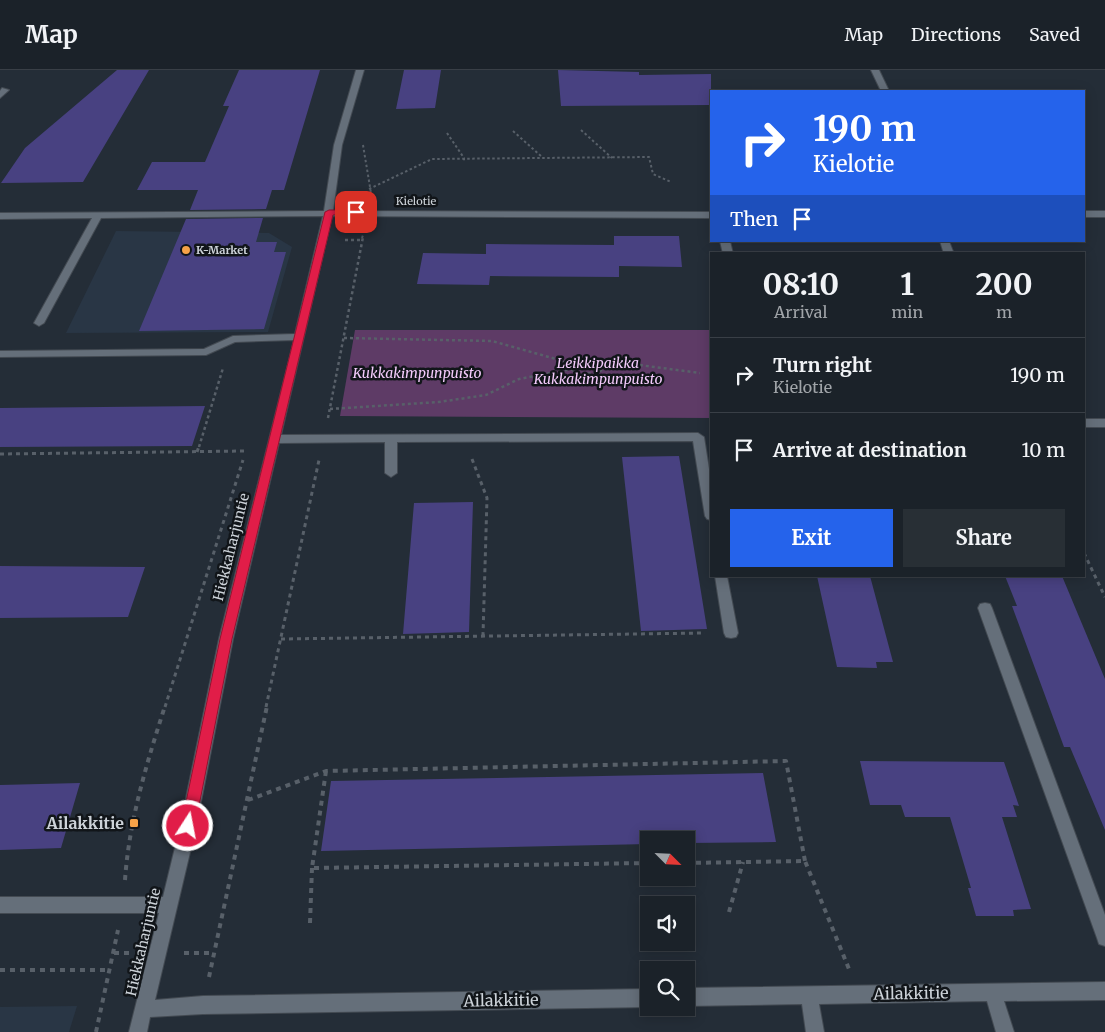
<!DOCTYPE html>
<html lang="en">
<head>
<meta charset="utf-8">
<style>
	:root { --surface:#1b2229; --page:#282f35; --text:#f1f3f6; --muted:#a0a4a8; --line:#393f46; --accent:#2563eb }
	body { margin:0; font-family:Merriweather,serif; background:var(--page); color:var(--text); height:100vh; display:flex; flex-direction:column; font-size:19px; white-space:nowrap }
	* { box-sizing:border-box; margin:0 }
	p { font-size:16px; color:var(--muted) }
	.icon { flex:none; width:28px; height:28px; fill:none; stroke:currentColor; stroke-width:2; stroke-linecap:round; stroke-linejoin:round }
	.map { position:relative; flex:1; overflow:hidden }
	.panel { position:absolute; left:710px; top:182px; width:375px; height:325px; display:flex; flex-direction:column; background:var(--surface); border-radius:0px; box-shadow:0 2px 12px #0003,0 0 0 1px var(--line) }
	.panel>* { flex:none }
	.banner { position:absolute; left:710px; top:20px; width:375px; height:152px; border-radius:0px; box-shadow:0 2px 12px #0003,0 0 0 1px var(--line); background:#2563eb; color:#fff; overflow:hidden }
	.needle { width:32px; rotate:114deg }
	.controls { position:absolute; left:640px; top:761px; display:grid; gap:10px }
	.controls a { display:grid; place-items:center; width:55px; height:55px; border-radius:0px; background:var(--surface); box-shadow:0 2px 12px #0003,0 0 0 1px var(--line); font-size:25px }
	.pin { position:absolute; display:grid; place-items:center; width:42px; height:42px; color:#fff; margin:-21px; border-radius:10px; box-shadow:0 2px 8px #0006 }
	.me { position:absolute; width:55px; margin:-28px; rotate:11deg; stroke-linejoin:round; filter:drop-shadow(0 0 4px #0008) }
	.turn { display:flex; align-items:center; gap:18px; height:105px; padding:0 20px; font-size:22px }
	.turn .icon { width:65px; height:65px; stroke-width:2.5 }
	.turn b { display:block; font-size:35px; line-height:42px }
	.then { display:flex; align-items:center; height:48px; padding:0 20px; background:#0003; gap:10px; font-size:19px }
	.eta { display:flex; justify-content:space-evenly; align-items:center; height:85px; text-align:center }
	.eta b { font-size:30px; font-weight:700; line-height:35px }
	.button { display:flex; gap:10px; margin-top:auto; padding:10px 20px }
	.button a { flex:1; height:58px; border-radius:0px; background:var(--accent); color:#fff; font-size:20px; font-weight:700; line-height:58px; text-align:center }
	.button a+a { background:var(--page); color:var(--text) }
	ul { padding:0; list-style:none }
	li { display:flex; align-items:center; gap:15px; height:75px; padding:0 20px; border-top:1px solid var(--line) }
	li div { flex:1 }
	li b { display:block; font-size:19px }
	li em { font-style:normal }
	header { display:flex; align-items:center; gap:30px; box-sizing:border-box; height:70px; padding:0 25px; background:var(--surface); border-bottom:1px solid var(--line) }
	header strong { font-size:24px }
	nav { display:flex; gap:28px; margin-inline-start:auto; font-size:18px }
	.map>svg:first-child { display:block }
	.built { fill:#293645 }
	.green { fill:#5e3b66 }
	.building { fill:#484181 }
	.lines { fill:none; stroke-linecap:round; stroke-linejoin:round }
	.minor-casing { stroke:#434a52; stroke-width:2 }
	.path-far3 { stroke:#586069; stroke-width:2; stroke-dasharray:2.5 2.5; stroke-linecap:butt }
	.path-far2 { stroke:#586069; stroke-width:2.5; stroke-dasharray:3 3; stroke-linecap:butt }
	.path-far1 { stroke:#586069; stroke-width:3; stroke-dasharray:4 4; stroke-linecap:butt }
	.path { stroke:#586069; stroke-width:4; stroke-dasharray:5 5; stroke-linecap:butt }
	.minor { fill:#656f7a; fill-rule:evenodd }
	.route { fill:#e11d48; stroke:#92132f }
	.poi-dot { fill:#f6a248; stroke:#111519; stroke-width:2 }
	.labels { text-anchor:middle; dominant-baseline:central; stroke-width:5; stroke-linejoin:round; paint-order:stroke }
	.far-street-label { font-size:11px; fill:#cdd3d9; stroke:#111519 }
	.far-poi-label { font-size:11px; font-weight:bold; fill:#cdd3d9; stroke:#111519; text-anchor:start }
	.park-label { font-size:14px; font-style:italic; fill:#f4cbfc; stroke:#111519 }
	.street-label { font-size:14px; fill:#cdd3d9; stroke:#111519 }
	.near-poi-label { font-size:16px; font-weight:bold; fill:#cdd3d9; stroke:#111519; text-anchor:end }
	.near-street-label { font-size:16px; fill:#cdd3d9; stroke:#111519 }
</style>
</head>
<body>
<header>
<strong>Map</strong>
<nav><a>Map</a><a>Directions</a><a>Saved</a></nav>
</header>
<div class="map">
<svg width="1105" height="962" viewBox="0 0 1105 962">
	<rect width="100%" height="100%" fill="#242d37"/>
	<path class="built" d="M116 161 269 163 292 177 268 262 66 263Z
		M77 936 69 962H0V937Z"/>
	<path class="green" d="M355 260H711V348L340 346Z"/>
	<path class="building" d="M117 0H149L83 112 1 113 25 78Z
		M239 0H320L284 120H272L266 139 190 140 198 120H137L152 92H205L229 36H223Z
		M404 0H441L435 38 396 39Z
		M558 0 639 2V5L711 4V35L561 36Z
		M263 148 256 172H277L274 182H286L264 259 139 261 186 149Z
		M614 166H679L682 197 619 196V207L490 206 489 215 417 214 423 183 486 184V174L614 175Z
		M205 336 192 376 0 377V338Z
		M679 386 707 559 641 561 622 387Z
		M473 432 469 562 403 564 414 433Z
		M0 496 145 497 128 547 0 548Z
		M817 506H870L893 592H876L877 598 837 597Z
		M1005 506H1062L1105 609V760L1070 677H1064L1012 536H1017Z
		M860 691 1004 692 1019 736 1013 735 1017 747H1002L1031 839 1013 840 1014 846H976L968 818H971L950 747H905L901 735H870Z
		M763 703 776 772 686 773V770H649V774L321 781 331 711Z
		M80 713 61 778 0 780V715Z"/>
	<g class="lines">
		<defs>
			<path id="minor" d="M356 0H364L342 75 333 141 711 142V148L332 146 281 365 698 363 704 367 711 412V450L707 449 705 446 693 371 397 372V403L391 407 385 403V372L279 373 233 569 196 757 155 930 203 926 649 919V937L203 944 150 947 147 962H129L159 843H0V827H163L180 757 219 569 294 270 235 272 206 285 0 287V281L204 279 233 266 295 264 323 146 101 148 44 253 39 256 34 253 92 148 0 149V143L324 141 334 75Z
				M871 0H879L889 21H881Z
				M2 18 9 20 0 28V21Z
				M1084 141H1105V147H1084Z
				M720 171H730L733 184H723Z
				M940 171H949L954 184H944Z
				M1084 349H1105V357H1084Z
				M715 506H727L738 563 736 567 731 568 726 567 724 563Z
				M985 533 990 534 992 538 1105 845V876L1099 874 1097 868 978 538 980 534Z
				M1105 912V930L1004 931 1014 962H996L987 931 819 934 824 962H806L802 934 686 936V918Z"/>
		</defs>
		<use href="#minor" class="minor-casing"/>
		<path class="path-far3" d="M581 60 612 88
			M513 61 542 87
			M447 63 464 88V92
			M363 75 371 123
			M369 119 432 89 649 87 653 104 671 112
			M362 168 363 165"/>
		<path class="path-far2" d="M345 170H361
			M344 268 492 271 563 291 578 305 593 303 624 293 700 303
			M330 339 439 332 486 325 519 309 572 299
			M328 348 363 167
			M199 377 223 298"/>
		<path class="path-far1" d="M197 382 199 376
			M0 384 245 381
			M472 389 487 428 483 565
			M1084 483 1105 527
			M281 569 705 563
			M165 637 243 390
			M266 637 319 390"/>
		<path class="path" d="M326 701 312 798 649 793
			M248 730 326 701 786 691 805 791
			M686 793 805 791 849 899
			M125 810C129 751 147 692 165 636
			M729 842 743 792
			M310 853 312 798
			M114 883H130
			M184 883H214
			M0 900H110
			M209 907 267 636
			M96 962 118 860"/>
		<use href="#minor" class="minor"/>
	</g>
	<path class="route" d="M356 140 359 141V144L333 145 232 569 195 756 193 761 188 763 183 761 181 756 220 569 325 142 329 140Z"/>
	<g class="poi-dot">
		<circle cx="186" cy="180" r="5"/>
		<rect x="129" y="748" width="10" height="10" rx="2.5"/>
	</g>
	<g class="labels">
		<g class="far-street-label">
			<text x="416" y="131">Kielotie</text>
		</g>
		<g class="far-poi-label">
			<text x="196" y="180">K-Market</text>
		</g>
		<g class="park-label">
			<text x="598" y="293">Leikkipaikka<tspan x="598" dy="16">Kukkakimpunpuisto</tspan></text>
			<text x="417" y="303">Kukkakimpunpuisto</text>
		</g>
		<g class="street-label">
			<text transform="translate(231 477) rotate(-76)">Hiekkaharjuntie</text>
			<text transform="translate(143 872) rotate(-77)">Hiekkaharjuntie</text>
		</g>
		<g class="near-poi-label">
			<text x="124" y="753">Ailakkitie</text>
		</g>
		<g class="near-street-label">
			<text transform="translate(911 923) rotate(-1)">Ailakkitie</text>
			<text transform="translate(501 930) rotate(-1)">Ailakkitie</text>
		</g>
	</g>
</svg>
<div class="controls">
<a><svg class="needle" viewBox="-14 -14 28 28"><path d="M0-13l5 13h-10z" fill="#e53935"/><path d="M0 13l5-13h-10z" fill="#a0a4a8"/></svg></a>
<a><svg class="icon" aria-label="sound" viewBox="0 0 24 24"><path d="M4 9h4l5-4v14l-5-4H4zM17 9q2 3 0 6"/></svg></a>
<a><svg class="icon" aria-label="search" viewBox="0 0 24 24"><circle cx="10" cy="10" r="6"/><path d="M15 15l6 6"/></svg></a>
</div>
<div class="pin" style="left:356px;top:142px;background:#d93025"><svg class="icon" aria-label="arrive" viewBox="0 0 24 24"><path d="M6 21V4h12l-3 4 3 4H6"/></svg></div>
<svg class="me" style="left:188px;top:756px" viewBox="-20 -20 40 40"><circle r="17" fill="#e11d48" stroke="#fff" stroke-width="3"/><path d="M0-11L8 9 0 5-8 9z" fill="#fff"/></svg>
<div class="banner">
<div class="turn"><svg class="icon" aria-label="right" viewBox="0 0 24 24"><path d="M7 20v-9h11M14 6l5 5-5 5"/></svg><div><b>190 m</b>Kielotie</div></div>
<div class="then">Then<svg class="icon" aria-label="arrive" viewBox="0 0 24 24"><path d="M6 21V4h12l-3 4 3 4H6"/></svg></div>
</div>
<section class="panel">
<div class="eta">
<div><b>08:10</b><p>Arrival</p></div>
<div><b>1</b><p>min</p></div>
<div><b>200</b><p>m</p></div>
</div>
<ul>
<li><svg class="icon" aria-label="right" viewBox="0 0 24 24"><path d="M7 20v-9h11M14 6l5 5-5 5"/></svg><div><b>Turn right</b><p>Kielotie</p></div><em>190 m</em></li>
<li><svg class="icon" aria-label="arrive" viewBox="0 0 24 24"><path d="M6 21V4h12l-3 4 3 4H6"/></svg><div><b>Arrive at destination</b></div><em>10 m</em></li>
</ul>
<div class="button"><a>Exit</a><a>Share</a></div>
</section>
</div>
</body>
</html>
